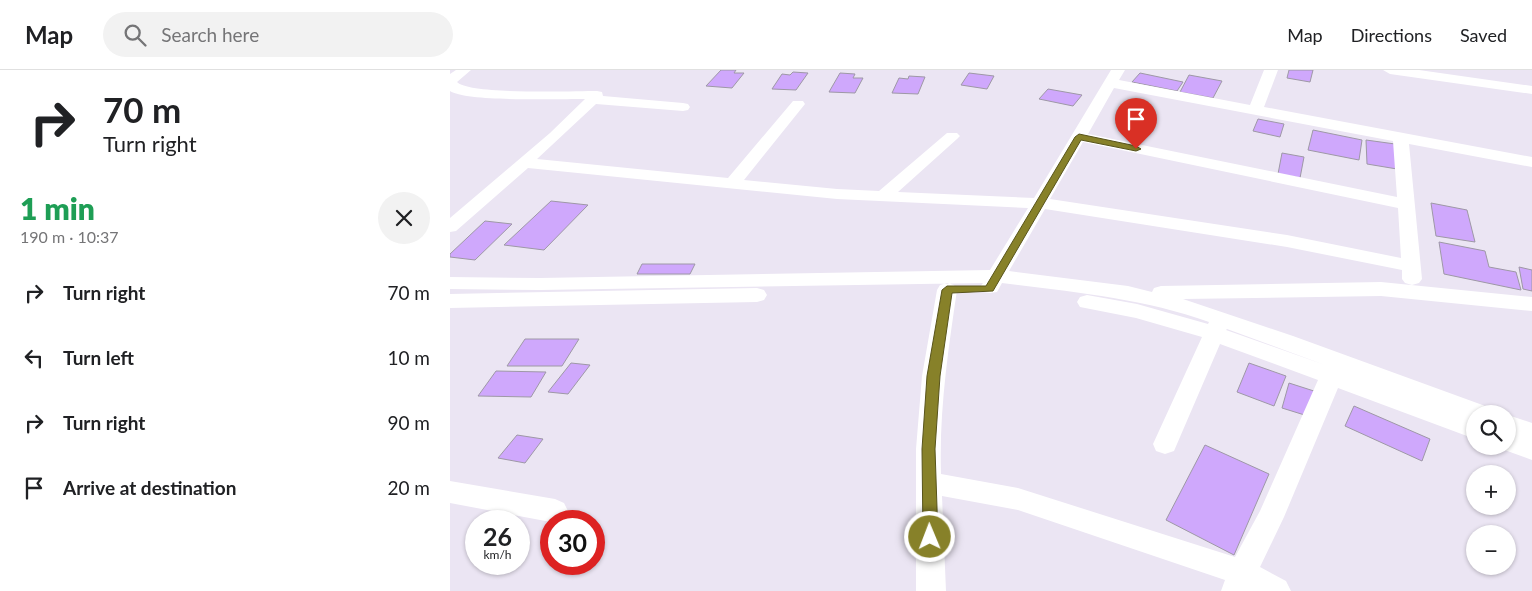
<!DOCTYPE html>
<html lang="en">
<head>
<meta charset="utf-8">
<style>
	:root { --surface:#fff; --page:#f2f2f2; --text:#202124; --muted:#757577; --line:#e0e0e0 }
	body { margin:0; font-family:Lato,sans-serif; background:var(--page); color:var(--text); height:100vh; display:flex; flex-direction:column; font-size:19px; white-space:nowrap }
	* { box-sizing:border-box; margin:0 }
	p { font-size:16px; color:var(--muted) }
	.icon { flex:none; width:28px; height:28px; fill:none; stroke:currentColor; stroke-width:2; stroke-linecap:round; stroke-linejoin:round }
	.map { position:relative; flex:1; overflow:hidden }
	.side { display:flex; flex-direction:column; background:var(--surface); width:450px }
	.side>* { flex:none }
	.guide { background:#fff; color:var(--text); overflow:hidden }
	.fabs { position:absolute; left:1016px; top:335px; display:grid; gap:10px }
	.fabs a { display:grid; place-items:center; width:50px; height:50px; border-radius:50%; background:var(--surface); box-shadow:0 1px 4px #0004; font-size:25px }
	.speed { position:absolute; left:15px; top:440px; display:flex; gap:10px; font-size:25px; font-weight:700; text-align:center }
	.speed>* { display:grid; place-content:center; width:65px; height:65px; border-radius:50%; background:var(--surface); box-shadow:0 1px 4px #0004; line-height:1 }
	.speed small { font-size:12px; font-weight:400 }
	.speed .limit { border:8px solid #d22; background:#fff; color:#111 }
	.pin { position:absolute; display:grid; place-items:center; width:42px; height:42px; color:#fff; margin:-51px -21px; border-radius:50% 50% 50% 0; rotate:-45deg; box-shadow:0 0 5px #0007 }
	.pin .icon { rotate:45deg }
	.me { position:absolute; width:55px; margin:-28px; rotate:359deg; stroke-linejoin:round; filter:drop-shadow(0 0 4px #0008) }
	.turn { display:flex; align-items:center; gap:18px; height:105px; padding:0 20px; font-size:22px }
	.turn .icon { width:65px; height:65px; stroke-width:2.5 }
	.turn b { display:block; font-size:35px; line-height:42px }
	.round { display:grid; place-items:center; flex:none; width:52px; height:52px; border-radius:26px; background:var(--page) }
	.overview { display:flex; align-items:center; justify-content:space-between; height:85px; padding:0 20px }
	h1 { font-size:30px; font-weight:800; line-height:38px; color:#1e9e55 }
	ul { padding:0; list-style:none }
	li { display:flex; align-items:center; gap:15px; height:65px; padding:0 20px }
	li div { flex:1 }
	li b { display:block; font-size:19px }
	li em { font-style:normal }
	header { display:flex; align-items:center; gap:30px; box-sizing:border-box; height:70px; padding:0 25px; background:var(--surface); border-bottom:1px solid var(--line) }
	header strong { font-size:24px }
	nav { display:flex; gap:28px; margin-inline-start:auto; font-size:18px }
	.search { width:350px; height:45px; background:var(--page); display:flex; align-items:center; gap:12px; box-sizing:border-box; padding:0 18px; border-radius:28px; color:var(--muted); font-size:19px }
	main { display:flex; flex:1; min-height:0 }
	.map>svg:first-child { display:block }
	.building { fill:#cfa8fc; stroke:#9e98a6 }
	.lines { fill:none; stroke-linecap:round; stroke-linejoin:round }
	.minor { fill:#fff; fill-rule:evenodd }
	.route { fill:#878129; stroke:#58541b }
</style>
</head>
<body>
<header>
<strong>Map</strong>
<div class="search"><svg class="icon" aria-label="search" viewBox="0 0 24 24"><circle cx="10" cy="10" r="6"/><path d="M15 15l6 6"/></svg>Search here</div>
<nav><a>Map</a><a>Directions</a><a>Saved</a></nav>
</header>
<main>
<section class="side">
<div class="guide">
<div class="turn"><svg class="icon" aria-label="right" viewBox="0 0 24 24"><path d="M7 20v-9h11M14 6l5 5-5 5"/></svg><div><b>70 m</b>Turn right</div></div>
</div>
<div class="overview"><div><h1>1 min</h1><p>190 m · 10:37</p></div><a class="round"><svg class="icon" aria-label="close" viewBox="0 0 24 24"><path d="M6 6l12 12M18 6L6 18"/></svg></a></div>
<ul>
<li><svg class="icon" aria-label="right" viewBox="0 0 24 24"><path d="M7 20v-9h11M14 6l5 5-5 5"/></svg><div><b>Turn right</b></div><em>70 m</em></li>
<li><svg class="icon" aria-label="left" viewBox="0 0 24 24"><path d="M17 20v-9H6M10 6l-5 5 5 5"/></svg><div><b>Turn left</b></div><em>10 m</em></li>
<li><svg class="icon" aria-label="right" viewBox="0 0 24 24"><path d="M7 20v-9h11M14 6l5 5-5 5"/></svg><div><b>Turn right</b></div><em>90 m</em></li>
<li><svg class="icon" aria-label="arrive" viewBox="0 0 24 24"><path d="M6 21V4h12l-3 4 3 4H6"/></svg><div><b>Arrive at destination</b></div><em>20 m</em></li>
</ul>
</section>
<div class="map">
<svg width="1082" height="521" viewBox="0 0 1082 521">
	<rect width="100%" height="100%" fill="#ebe5f3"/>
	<path class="building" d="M271 0H286L284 3H294L282 18 256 16Z
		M839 0H863L860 12 837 8Z
		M343 2 358 3 346 20 322 19 332 4 340 5Z
		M390 3 405 4 403 8H413L405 23 379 22Z
		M519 3 544 6 537 19 511 15Z
		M690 3 733 12 727 21 682 12Z
		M739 5 772 11 763 28 730 22Z
		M459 6 475 7 468 24 442 23 449 8 458 9Z
		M598 19 632 25 623 36 589 29Z
		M808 49 834 54 830 67 803 61Z
		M863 60 912 70 909 90 858 80Z
		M916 70 945 74 947 99 917 94Z
		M832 83 854 87 850 108 828 104Z
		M101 131 138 135 94 180 54 175Z
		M981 133 1017 140 1025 172 986 166Z
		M35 151 62 154 25 190 0 187V184Z
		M989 172 1035 181 1039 197 1066 202 1071 220 994 204Z
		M192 194H245L240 204H187Z
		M1069 197 1082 200V221L1073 219Z
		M75 269H129L112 296H57Z
		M121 293 140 295 118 324 98 322Z
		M799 293 836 306 824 336 787 322Z
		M46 301 96 302 81 327 28 326Z
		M839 313 867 322 861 347 832 338Z
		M904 336 980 369 972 391 895 356Z
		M67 365 93 369 75 393 48 388Z
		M755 375 819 404 784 485 716 450Z"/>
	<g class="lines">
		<path class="minor" d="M6 0H21L7 12C19 25 124 21 147 21L152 22 153 26 233 33 238 34 240 37 238 40 233 41 146 34 87 89 278 108 343 31H353L355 34 294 110 387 119 429 121 497 63H507L510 66 507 69 448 122 584 128 661 0H675L669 10 800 35 814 0H828L814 37 1082 87V97L959 74 972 209 969 213 962 215 955 213 952 209V200L837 177 595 139 559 201 678 216 702 222 704 218 711 216 931 212 1082 227V241L931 226 733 229 843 266 1038 337 1042 344H1025V369L888 318 834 447 810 497 836 511 841 521H771L775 510 568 440 492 426 496 521H466V379L472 306 487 220 490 215 497 213 504 215 507 220C498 281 489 342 491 404L568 418 785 487 810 441 868 310 770 274 727 374 724 381 715 384 706 381 703 374 752 267 686 248 630 237 627 232 630 227 637 225 687 234 758 254 759 252C692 228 622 222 552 213L547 222 540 223 533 222 530 217 533 213 90 220 0 219V207L90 208 540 200 578 138 387 129 78 98 6 161 0 162V148L100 63 135 29C110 29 16 32 0 21V4ZM664 18 943 71 947 127 638 64ZM633 72 948 138 951 188 837 165 600 129ZM777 259 875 295 776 260Z
			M933 0H969L1082 16V24L940 4Z
			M307 218 314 220 317 225 314 230 307 232 0 238V224Z
			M1058 345 1082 353V390L1049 378 1048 376H1058Z
			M0 411 105 429 114 433 118 441 114 449 101 452 0 433Z"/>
	</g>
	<path class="route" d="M629 64 686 76 691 79 686 81 631 70 543 221 502 223 490 306 485 379 488 467 486 472 480 473 475 472 473 467 472 379 477 306 492 220 497 216H536L625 67Z"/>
</svg>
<div class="fabs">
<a><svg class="icon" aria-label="search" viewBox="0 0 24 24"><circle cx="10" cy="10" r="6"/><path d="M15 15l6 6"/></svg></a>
<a>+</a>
<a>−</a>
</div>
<div class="speed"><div>26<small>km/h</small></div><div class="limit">30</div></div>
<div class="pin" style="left:686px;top:79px;background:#d93025"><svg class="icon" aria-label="arrive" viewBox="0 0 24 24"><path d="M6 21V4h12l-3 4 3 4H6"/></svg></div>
<svg class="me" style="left:480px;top:467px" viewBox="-20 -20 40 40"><circle r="17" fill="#878129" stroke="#fff" stroke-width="3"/><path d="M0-11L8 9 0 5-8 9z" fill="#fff"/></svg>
</div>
</main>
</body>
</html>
